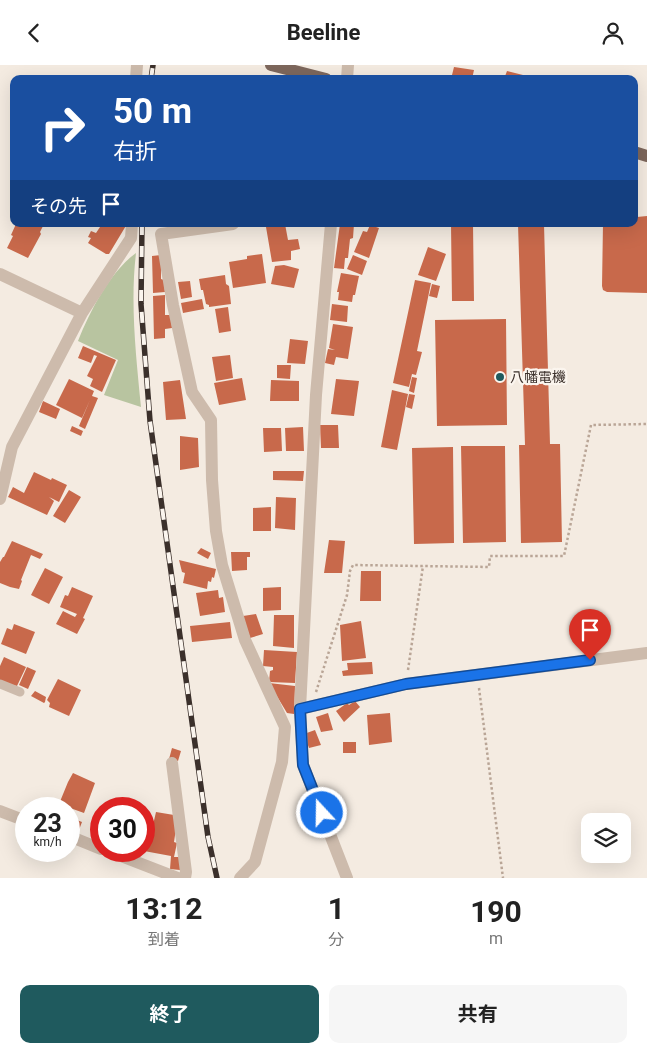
<!DOCTYPE html>
<html lang="ja">
<head>
<meta charset="utf-8">
<style>
	:root { --surface:#fff; --page:#f6f6f6; --text:#222; --muted:#767676; --accent:#1f5a5e }
	body { margin:0; font-family:Roboto,"Noto Sans JP",sans-serif; background:var(--page); color:var(--text); height:100vh; display:flex; flex-direction:column; font-size:19px; white-space:nowrap }
	* { box-sizing:border-box; margin:0 }
	p { font-size:16px; color:var(--muted) }
	.icon { flex:none; width:28px; height:28px; fill:none; stroke:currentColor; stroke-width:2; stroke-linecap:round; stroke-linejoin:round }
	.map { position:relative; height:813px; overflow:hidden }
	.sheet { display:flex; flex-direction:column; background:var(--surface); flex:1 }
	.sheet>* { flex:none }
	.top-card { position:absolute; left:10px; top:10px; width:628px; height:152px; border-radius:10px; box-shadow:0 5px 20px #0002; background:#1a4fa0; color:#fff; overflow:hidden }
	.controls { position:absolute; left:581px; top:748px; display:grid; gap:10px }
	.controls a { display:grid; place-items:center; width:50px; height:50px; border-radius:10px; background:var(--surface); box-shadow:0 5px 20px #0002; font-size:25px }
	.speed { position:absolute; left:15px; top:732px; display:flex; gap:10px; font-size:25px; font-weight:700; text-align:center }
	.speed>* { display:grid; place-content:center; width:65px; height:65px; border-radius:50%; background:var(--surface); box-shadow:0 5px 20px #0002; line-height:1 }
	.speed small { font-size:12px; font-weight:400 }
	.speed .limit { border:8px solid #d22; background:#fff; color:#111 }
	.pin { position:absolute; display:grid; place-items:center; width:42px; height:42px; color:#fff; margin:-51px -21px; border-radius:50% 50% 50% 0; rotate:-45deg; box-shadow:0 0 5px #0007 }
	.pin .icon { rotate:45deg }
	.me { position:absolute; width:55px; margin:-28px; rotate:339deg; stroke-linejoin:round; filter:drop-shadow(0 0 4px #0008) }
	.turn { display:flex; align-items:center; gap:18px; height:105px; padding:0 20px; font-size:22px }
	.turn .icon { width:65px; height:65px; stroke-width:2.5 }
	.turn b { display:block; font-size:35px; line-height:42px }
	.then { display:flex; align-items:center; height:48px; padding:0 20px; background:#0003; gap:10px; font-size:19px }
	.eta { display:flex; justify-content:space-evenly; align-items:center; height:85px; text-align:center }
	.eta b { font-size:30px; font-weight:700; line-height:35px }
	.cta { display:flex; gap:10px; margin-top:auto; padding:10px 20px }
	.cta a { flex:1; height:58px; border-radius:10px; background:var(--accent); color:#fff; font-size:20px; font-weight:700; line-height:58px; text-align:center }
	.cta a+a { background:var(--page); color:var(--text) }
	header { display:flex; justify-content:space-between; align-items:center; height:65px; padding:0 20px; background:var(--surface); font-size:22px; font-weight:700 }
	.map>svg:first-child { display:block }
	.green { fill:#b8c4a0 }
	.building { fill:#c8694b }
	.lines { fill:none; stroke-linecap:round; stroke-linejoin:round }
	.path { stroke:#b9a596; stroke-width:2.5; stroke-dasharray:2.5 2.5; stroke-linecap:butt }
	.service { stroke:#cdbbac; stroke-width:9 }
	.minor { stroke:#cdbbac; stroke-width:12 }
	.tertiary { stroke:#cdbbac; stroke-width:12 }
	.primary { stroke:#7d675c; stroke-width:12 }
	.rail-casing { stroke:#3b302b; stroke-width:5.5 }
	.rail { stroke:#fbf5ee; stroke-width:4; stroke-dasharray:11; stroke-linecap:butt }
	.route-casing { stroke:#114b97; stroke-width:12 }
	.route { stroke:#1a73e8; stroke-width:9 }
	.poi-dot { fill:#1f5a5e; stroke:#fbf5ee; stroke-width:2 }
	.labels { text-anchor:middle; dominant-baseline:central; stroke-width:4.5; stroke-linejoin:round; paint-order:stroke }
	.poi-label { font-size:14px; fill:#3b302b; stroke:#fbf5ee; text-anchor:start }
</style>
</head>
<body>
<header><svg class="icon" aria-label="back" viewBox="0 0 24 24"><path d="M15 5l-7 7 7 7"/></svg>Beeline<svg class="icon" aria-label="person" viewBox="0 0 24 24"><circle cx="12" cy="8" r="4"/><path d="M4 21q1-7 8-7t8 7"/></svg></header>
<div class="map">
<svg width="647" height="813" viewBox="0 0 647 813">
	<rect width="100%" height="100%" fill="#f4ebe1"/>
	<path class="green" d="M136 188C130 238 136 291 141 342L104 330 118 295 78 276C90 246 110 207 136 188Z"/>
	<path class="building" d="M454 2 474 5 472 14H451Z
		M507 6 535 13V14H504Z
		M634 146 637 152 647 151V228L607 227 603 225 602 221 603 159H634Z
		M16 159 20 160V159H44L40 167 41 169 28 193 7 183 13 171 11 170Z
		M102 159H127L109 189H106L88 178 91 173 88 172 91 166 96 168Z
		M285 159 288 175 298 174 300 184 291 186V195L272 197 266 162Z
		M340 159H354L353 173 350 174 348 193H345L344 204 334 203Z
		M451 159H473L474 236H452Z
		M518 159H544L550 379H560L562 477 521 478 519 380H525Z
		M370 160 379 163 369 193 354 187 363 166 367 167Z
		M428 182 446 189 436 216 418 210Z
		M262 189 266 218 233 223 229 197 247 194V191Z
		M161 190V214L164 215 165 227 153 228 152 191Z
		M353 190 367 196 362 210 347 204Z
		M284 200 299 204 294 223 271 219 275 201Z
		M341 208 359 211 355 230H353L352 237 338 235 339 227H337Z
		M225 210 226 219 229 221 231 239 209 242V240L206 239 203 225H201L199 214Z
		M415 215 431 218 417 286 422 287 416 310 412 309 409 322 393 318Z
		M190 216 192 232 181 234 178 217Z
		M432 219 440 221 437 233 429 231Z
		M165 230V250H171L172 263 165 264V273L154 274 153 231Z
		M202 234 204 244 183 248 181 238Z
		M332 239 348 241 347 257 330 255Z
		M228 242 231 266 219 268 215 244Z
		M506 254 507 360 437 361 435 255Z
		M333 259 353 262 348 294 336 292 334 300 325 298 328 284 335 285 329 283Z
		M290 274 308 276 305 299 287 298Z
		M83 281 116 295 102 327 90 321 93 314 87 311 97 291 94 290 91 298 78 293Z
		M230 290 233 313 216 316 212 292Z
		M277 300H291L290 314 277 313Z
		M412 312 417 313 414 328 409 326Z
		M242 313 246 335 219 340 214 318Z
		M69 314 94 326 92 331 98 333 85 364 79 361 90 335 82 353 56 340Z
		M336 314 359 316 354 351 331 349Z
		M180 315 186 354 166 355 163 317Z
		M271 315 299 316V336H270Z
		M392 325 408 329 397 385 381 382Z
		M409 329 415 330 412 344 406 342Z
		M43 336 60 344 56 354 39 347Z
		M320 360H338L339 383H321Z
		M72 361 83 366 81 371 70 366Z
		M303 362 304 386H286L285 363Z
		M263 363H281L282 386 264 387Z
		M180 371 198 373 199 402 180 405Z
		M461 381H505L506 477 463 478Z
		M453 382 454 478 414 479 412 383Z
		M273 406H304L303 416 273 415Z
		M34 407 51 415 52 413 67 420 59 437 49 432 54 436 47 450 8 432 13 422 24 428Z
		M69 425 81 432 65 458 53 451Z
		M276 432 296 433 295 465 275 463Z
		M271 442V466H253V443Z
		M329 475 345 476 342 508H324Z
		M12 476 43 489 40 494 31 490 21 515 22 516 19 524 10 522 0 518V497L3 492H4Z
		M201 483 211 488 208 494 197 488Z
		M231 487H250V492H247V505L232 506Z
		M179 495 216 504 214 513 212 512 211 517 208 516 207 524 183 518 185 508 182 507Z
		M45 503 63 512 49 539 31 530Z
		M361 506H381V536H360Z
		M72 522 93 531 83 553 85 554 77 569 56 559 63 546 75 552 77 549 60 542 65 530 68 531Z
		M281 522V545L263 546V523Z
		M218 525 219 533 223 532 225 547 200 551 196 528Z
		M256 549 263 569 250 573 243 551Z
		M274 550H294V583L273 581Z
		M361 556 366 593 342 596 340 560Z
		M230 557 232 573 192 577 190 561Z
		M14 559 35 567 26 589 1 579 7 563 12 565Z
		M264 585 297 587 295 618 269 617 270 606 273 605V602L263 601Z
		M4 592 26 602 17 621 0 618V601Z
		M372 597 373 609 343 611 342 606 348 605 347 598Z
		M27 602 36 606 28 624 19 620Z
		M58 614 81 625 69 651 49 642 50 638 47 635Z
		M269 618 295 621 294 649 287 648Z
		M35 626 46 632 45 637 44 638 31 631Z
		M355 636 360 642 344 657 336 646 347 638 349 640Z
		M328 648 333 665 321 667 316 652Z
		M390 648 392 677 369 680 367 650Z
		M315 665 321 680 309 683 304 669Z
		M343 677H356V688H343Z
		M172 683 181 686 178 696 169 694Z
		M73 708 95 718 84 748 59 739 68 717Z
		M156 747 174 750 177 757 174 777 177 778 174 792H181L180 805 170 804 171 791 144 786 145 772 150 773Z
		M69 752 82 757 77 770 69 767Z"/>
	<g class="lines">
		<path class="path" d="M408 605 423 501
			M479 623 503 813
			M316 627 347 530 350 506 353 500 489 502 490 491H564L591 360 647 359"/>
		<path class="service" d="M0 619 20 627"/>
		<path class="minor" d="M136 14 137 0
			M233 159 161 169 173 240 192 327 211 355 212 415 216 466 222 500 245 575 285 662 282 697 255 797 240 813
			M331 159 316 330 300 644 303 700 347 813
			M0 209 82 248
			M0 434 12 382 82 248 131 173 132 159
			M300 644 406 619 647 588
			M172 698 186 807 185 813
			M0 746 26 756
			M69 771 101 784
			M108 786 178 813"/>
		<path class="tertiary" d="M347 14 348 0"/>
		<path class="primary" d="M271 0 326 14
			M634 87 647 91"/>
		<defs>
			<path id="rail" d="M151 14 153 0
				M142 159 141 239 150 356 208 772 217 813"/>
		</defs>
		<use href="#rail" class="rail-casing"/>
		<use href="#rail" class="rail"/>
	</g>
	<g class="lines">
		<defs>
			<path id="route" d="M322 748 303 700 300 644 406 619 590 595"/>
		</defs>
		<use href="#route" class="route-casing"/>
		<use href="#route" class="route"/>
	</g>
	<circle class="poi-dot" cx="500" cy="312" r="5"/>
	<g class="labels">
		<g class="poi-label">
			<text x="510" y="312">八幡電機</text>
		</g>
	</g>
</svg>
<div class="controls">
<a><svg class="icon" aria-label="layers" viewBox="0 0 24 24"><path d="M12 4l9 5-9 5-9-5zM3 14l9 5 9-5"/></svg></a>
</div>
<div class="speed"><div>23<small>km/h</small></div><div class="limit">30</div></div>
<div class="pin" style="left:590px;top:595px;background:#d93025"><svg class="icon" aria-label="arrive" viewBox="0 0 24 24"><path d="M6 21V4h12l-3 4 3 4H6"/></svg></div>
<svg class="me" style="left:322px;top:748px" viewBox="-20 -20 40 40"><circle r="17" fill="#1a73e8" stroke="#fff" stroke-width="3"/><path d="M0-11L8 9 0 5-8 9z" fill="#fff"/></svg>
<div class="top-card">
<div class="turn"><svg class="icon" aria-label="right" viewBox="0 0 24 24"><path d="M7 20v-9h11M14 6l5 5-5 5"/></svg><div><b>50 m</b>右折</div></div>
<div class="then">その先<svg class="icon" aria-label="arrive" viewBox="0 0 24 24"><path d="M6 21V4h12l-3 4 3 4H6"/></svg></div>
</div>
</div>
<section class="sheet">
<div class="eta">
<div><b>13:12</b><p>到着</p></div>
<div><b>1</b><p>分</p></div>
<div><b>190</b><p>m</p></div>
</div>
<div class="cta"><a>終了</a><a>共有</a></div>
</section>
</body>
</html>
